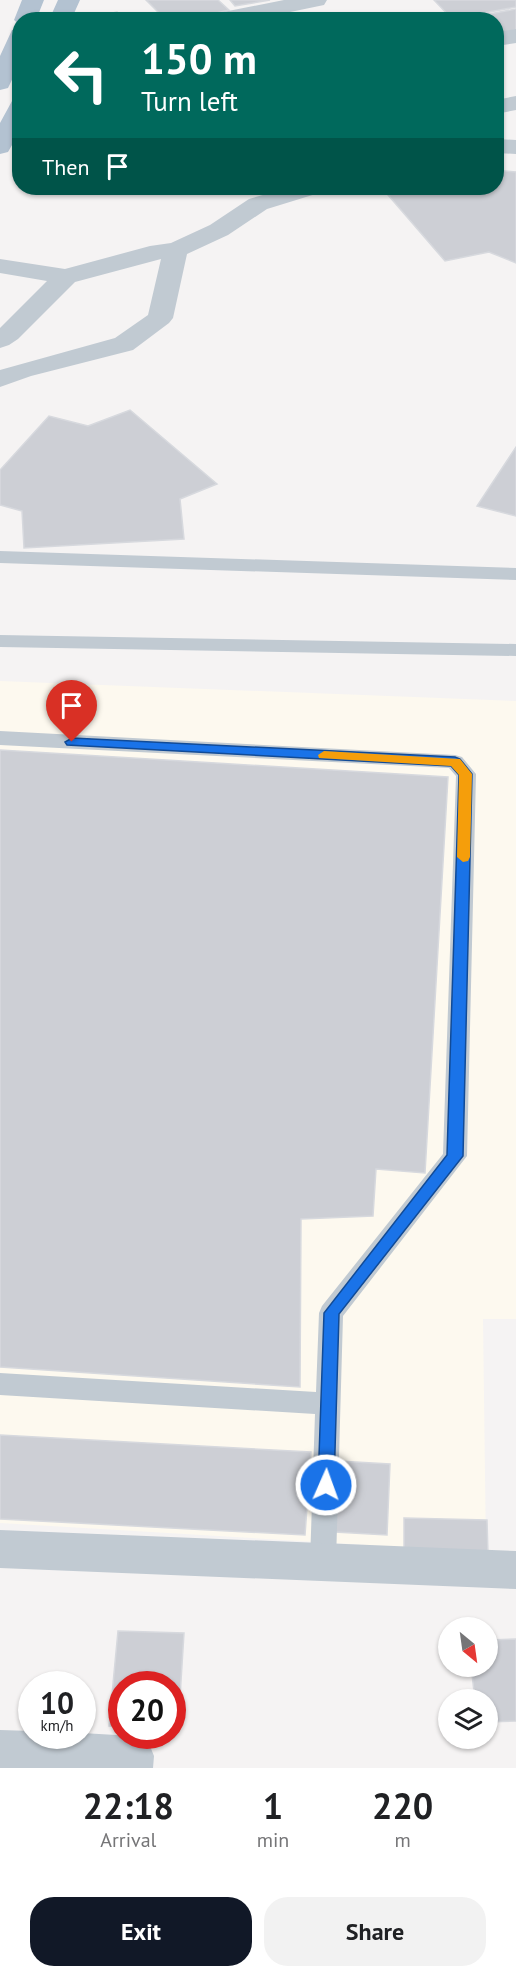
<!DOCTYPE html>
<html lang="en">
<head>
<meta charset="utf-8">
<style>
	:root { --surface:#fff; --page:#f2f2f2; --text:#202124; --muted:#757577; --accent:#111827 }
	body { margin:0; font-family:"PT Sans",sans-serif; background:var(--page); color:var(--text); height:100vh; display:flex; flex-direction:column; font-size:22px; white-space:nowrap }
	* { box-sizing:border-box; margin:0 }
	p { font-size:20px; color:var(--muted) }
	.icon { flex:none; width:33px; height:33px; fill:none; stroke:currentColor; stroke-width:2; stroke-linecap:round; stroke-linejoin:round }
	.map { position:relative; height:1768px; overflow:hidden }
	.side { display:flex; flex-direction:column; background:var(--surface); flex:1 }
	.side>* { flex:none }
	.banner { position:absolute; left:12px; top:12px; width:492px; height:183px; border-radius:24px; box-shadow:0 2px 4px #0004; background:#00695c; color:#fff; overflow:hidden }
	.needle { width:39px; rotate:151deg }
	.fabs { position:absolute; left:438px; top:1617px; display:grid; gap:12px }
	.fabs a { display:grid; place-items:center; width:60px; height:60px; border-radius:50%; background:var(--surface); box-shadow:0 2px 4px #0004; font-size:30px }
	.speed { position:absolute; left:18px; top:1671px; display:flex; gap:12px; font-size:30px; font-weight:700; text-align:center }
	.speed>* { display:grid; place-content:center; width:78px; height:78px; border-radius:50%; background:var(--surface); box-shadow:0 2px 4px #0004; line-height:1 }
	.speed small { font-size:15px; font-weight:400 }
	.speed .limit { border:9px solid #d22; background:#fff; color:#111 }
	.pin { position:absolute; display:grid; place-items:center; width:51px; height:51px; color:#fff; margin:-62px -26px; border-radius:50% 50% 50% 0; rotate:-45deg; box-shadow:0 0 6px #0007 }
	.pin .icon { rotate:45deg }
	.me { position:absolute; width:66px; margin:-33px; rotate:2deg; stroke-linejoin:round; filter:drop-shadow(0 0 4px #0008) }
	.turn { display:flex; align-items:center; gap:21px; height:126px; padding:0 30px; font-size:27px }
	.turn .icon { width:78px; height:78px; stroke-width:2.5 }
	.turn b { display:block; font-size:42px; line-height:51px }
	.then { display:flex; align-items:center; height:57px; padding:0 30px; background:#0003; gap:12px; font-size:22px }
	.eta { display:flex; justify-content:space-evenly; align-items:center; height:102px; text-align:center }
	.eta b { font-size:36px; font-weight:700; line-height:42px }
	.button { display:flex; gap:12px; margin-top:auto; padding:12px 30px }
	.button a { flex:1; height:69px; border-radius:24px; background:var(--accent); color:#fff; font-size:24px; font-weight:700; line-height:69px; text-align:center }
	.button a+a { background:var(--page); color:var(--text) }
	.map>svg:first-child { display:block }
	.commercial { fill:#fdf9ef }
	.building { fill:#cdcfd5; stroke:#d7d9de; stroke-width:1.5 }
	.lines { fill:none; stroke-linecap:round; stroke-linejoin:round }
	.service { fill:#c1cad2; fill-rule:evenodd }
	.minor { fill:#c1cad2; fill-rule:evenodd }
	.tertiary { fill:#c1cad2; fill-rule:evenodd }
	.primary { fill:#b3c2d1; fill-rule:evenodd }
	.route { fill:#1a73e8; stroke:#114b97; stroke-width:1.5 }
	.slow { fill:#f59e0b }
</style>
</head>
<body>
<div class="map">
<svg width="516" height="1768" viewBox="0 0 516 1768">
	<rect width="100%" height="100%" fill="#f5f3f3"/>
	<path class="commercial" d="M0 681 516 701V1319H483L486 1552 0 1523Z"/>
	<path class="building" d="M146 0H218L229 10 187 20H166Z
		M230 0H270L235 6Z
		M434 0H516V7L452 19Z
		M516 9V30L496 34V20H457Z
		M117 12 122 20H76Z
		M496 170 516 172V263L489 252 445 261 388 195 423 188H496Z
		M130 410 217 484 180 499 184 539 24 548 22 511 0 505V470L49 416 88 426Z
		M516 447V516L477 506Z
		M0 750 448 777 425 1173 376 1169 373 1216 301 1219 300 1387 0 1367Z
		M0 1435 311 1452 305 1535 0 1519Z
		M338 1461 390 1464 387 1535 335 1532Z
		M404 1518 487 1520 488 1554 404 1552Z
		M118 1631 184 1633 178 1729H172V1684H122V1727L109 1726Z
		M516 1639V1721L488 1722V1700H475L471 1666H488V1640Z"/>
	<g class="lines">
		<path class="service" d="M0 551 516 568V580L0 563Z
			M0 635 516 644V656L0 647Z
			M0 731 455 755 462 757 476 774 467 1156 343 1316 336 1562 332 1570 323 1574 314 1570 310 1562 315 1414 0 1395V1373L316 1392 319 1313 322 1306 443 1154 456 776 449 768 0 745Z"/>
		<path class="minor" d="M516 29V43L496 46V32Z
			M516 96V110L496 114V100Z
			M496 139 516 140V154L496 153Z
			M287 188H323L319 193 267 209 228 235 187 254 173 318 169 323 133 350 31 376 0 387V370L115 338 148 315 161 259 75 282 18 339 9 345 0 348V328L47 281 0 273V259L65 269 150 246 171 243 210 225 249 199Z
			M0 1730 32 1731V1736H82V1733L133 1736 148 1741 154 1756 153 1768H0Z"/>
		<path class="tertiary" d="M284 0H327L324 5 251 20H205L208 15Z
			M0 1530 516 1551V1589L0 1568Z"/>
		<path class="primary" d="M22 0H44L36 20H20V25L14 20Z
			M58 0H80L71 20H49Z
			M20 29V63L8 88 0 90V56L12 30Z
			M20 99V131L8 152 0 154V123L12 101Z"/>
	</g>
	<path class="route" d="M72 738 455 757 460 759 472 774 463 1156 339 1314 334 1485 332 1490 326 1492 320 1490 318 1485 324 1313 447 1155 459 775 451 766 67 745 65 742Z"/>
	<path class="slow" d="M324 751 460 759 472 774 470 857 468 861 463 862 457 857 459 775 451 766 319 758 318 755Z"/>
</svg>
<div class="fabs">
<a><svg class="needle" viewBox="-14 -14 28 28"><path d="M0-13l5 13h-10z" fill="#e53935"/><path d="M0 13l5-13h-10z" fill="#757577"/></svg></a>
<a><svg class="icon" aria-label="layers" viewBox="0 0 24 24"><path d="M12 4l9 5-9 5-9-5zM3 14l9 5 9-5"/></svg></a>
</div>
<div class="speed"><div>10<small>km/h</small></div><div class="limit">20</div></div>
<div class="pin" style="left:72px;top:742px;background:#d93025"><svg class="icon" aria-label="arrive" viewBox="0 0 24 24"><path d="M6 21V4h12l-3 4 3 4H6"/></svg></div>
<svg class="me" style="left:326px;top:1485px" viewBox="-20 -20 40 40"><circle r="17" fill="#1a73e8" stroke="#fff" stroke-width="3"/><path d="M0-11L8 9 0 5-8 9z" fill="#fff"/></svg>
<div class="banner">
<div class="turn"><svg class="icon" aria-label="left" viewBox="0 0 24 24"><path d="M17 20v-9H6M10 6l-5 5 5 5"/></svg><div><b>150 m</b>Turn left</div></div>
<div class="then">Then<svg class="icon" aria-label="arrive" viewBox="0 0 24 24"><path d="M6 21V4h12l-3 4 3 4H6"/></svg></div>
</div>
</div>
<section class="side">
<div class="eta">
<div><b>22:18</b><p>Arrival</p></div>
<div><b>1</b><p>min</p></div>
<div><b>220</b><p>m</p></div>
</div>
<div class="button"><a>Exit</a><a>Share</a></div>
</section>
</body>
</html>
